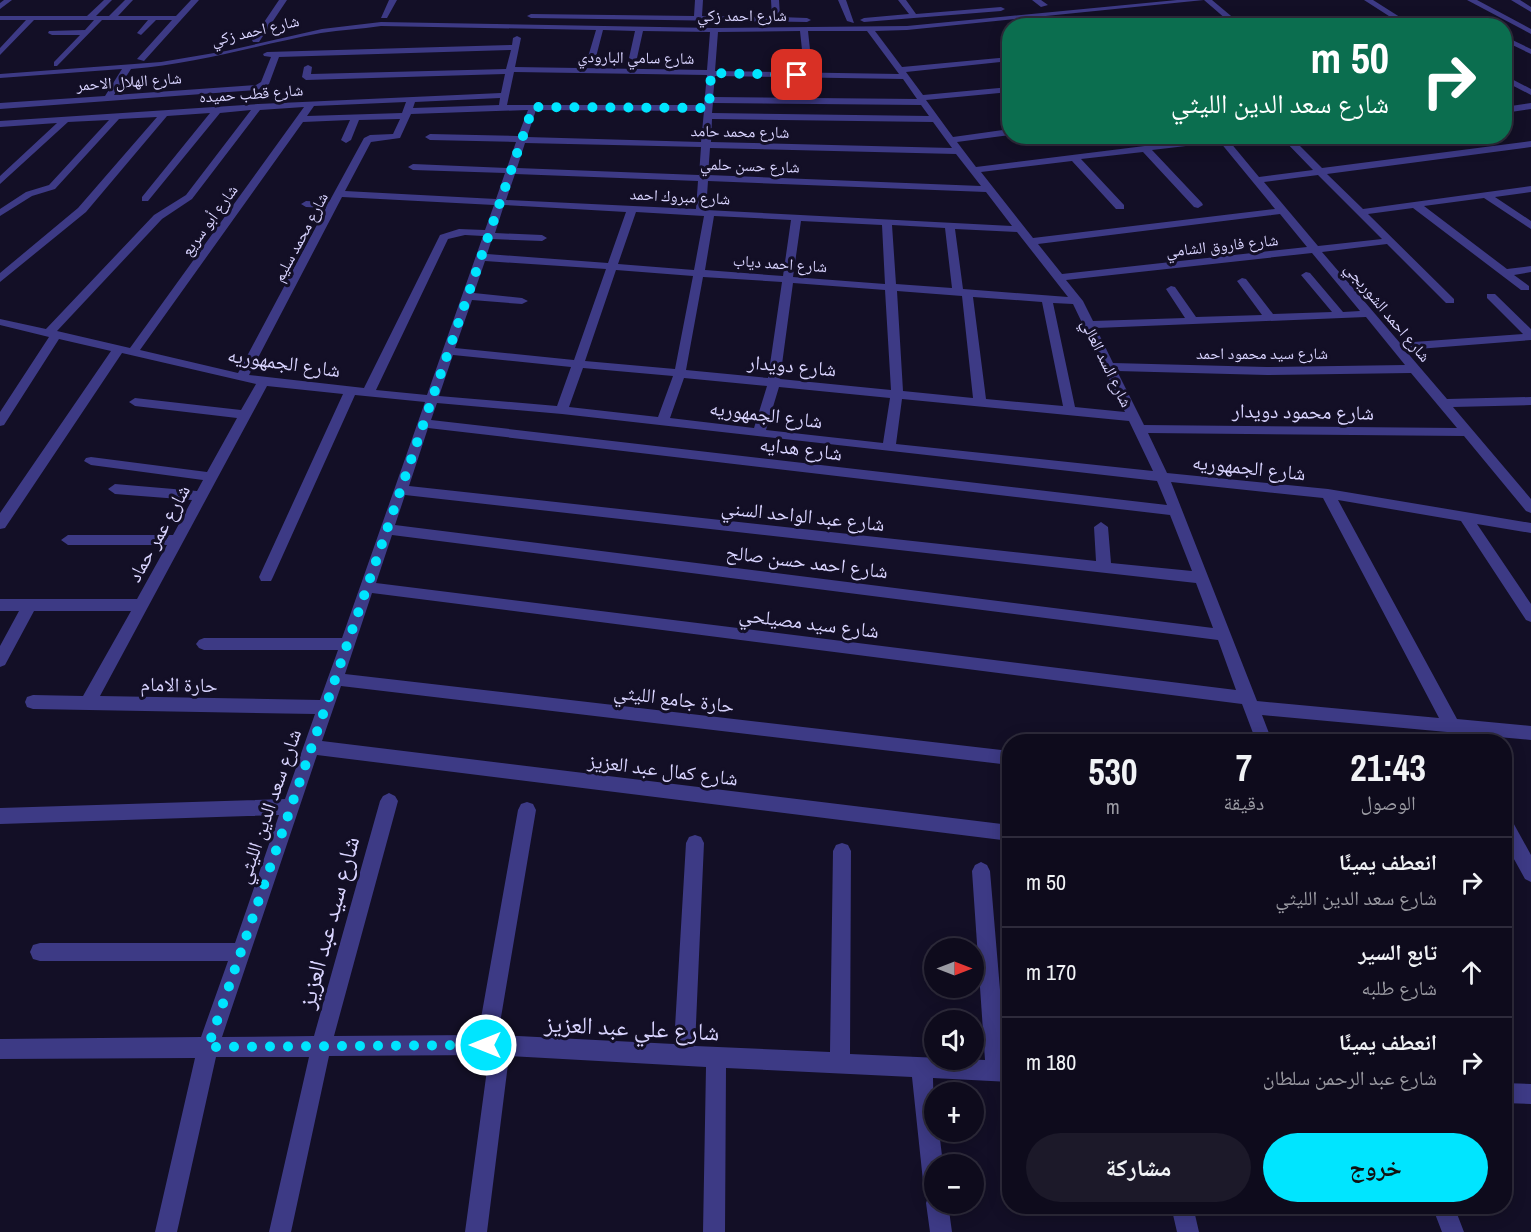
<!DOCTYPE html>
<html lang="ar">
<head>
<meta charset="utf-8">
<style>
	:root { --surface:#0e0b1c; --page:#1c1929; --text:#f1f3f6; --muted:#9b9ba3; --line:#2e2b3b; --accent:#00e5ff }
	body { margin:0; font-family:"Archivo Narrow","Noto Naskh Arabic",sans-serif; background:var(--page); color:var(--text); direction:rtl; height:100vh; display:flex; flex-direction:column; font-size:22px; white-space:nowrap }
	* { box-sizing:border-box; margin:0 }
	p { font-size:20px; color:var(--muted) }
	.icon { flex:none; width:33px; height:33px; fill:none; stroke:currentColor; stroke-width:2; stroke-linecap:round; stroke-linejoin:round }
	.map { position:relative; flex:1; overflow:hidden; direction:ltr }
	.sheet { position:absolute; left:1002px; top:734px; width:510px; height:480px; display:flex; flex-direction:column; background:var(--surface); border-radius:24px; box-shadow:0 3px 15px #0003,0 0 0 2px var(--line); direction:rtl }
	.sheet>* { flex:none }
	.hud { position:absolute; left:1002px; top:18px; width:510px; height:126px; border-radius:24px; box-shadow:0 3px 15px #0003,0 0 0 2px var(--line); direction:rtl; background:#0b6e4f; color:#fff; overflow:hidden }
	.needle { width:39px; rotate:90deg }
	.buttons { position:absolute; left:924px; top:938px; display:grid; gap:12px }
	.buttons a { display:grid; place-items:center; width:60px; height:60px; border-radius:50%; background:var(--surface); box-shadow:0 3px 15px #0003,0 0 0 2px var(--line); font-size:30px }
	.pin { position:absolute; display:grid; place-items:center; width:51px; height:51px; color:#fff; margin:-26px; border-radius:12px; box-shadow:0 3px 9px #0006 }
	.me { position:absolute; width:66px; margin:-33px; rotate:270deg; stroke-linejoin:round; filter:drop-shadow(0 0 4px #0008) }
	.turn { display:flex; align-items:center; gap:21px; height:126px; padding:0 24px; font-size:27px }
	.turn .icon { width:78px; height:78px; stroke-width:2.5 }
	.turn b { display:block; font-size:42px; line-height:51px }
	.eta { display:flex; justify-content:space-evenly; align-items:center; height:102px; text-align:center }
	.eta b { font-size:36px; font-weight:700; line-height:42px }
	.primary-button { display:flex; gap:12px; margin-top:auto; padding:12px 24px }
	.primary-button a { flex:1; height:69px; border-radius:36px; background:var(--accent); color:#111; font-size:24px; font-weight:700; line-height:69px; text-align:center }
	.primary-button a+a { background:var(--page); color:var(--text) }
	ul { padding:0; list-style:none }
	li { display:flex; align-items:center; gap:18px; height:90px; padding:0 24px; border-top:2px solid var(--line) }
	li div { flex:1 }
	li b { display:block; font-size:22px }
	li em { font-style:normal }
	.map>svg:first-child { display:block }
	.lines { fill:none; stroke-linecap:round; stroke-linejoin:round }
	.minor { fill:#3d3a85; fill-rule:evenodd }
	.route { stroke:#00e5ff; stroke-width:10; stroke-dasharray:0 18 }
	.labels { text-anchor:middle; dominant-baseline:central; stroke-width:6; stroke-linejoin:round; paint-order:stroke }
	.far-street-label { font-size:16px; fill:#d9d4ff; stroke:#130f26 }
	.street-label { font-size:20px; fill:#d9d4ff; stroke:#130f26 }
	.near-street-label { font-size:24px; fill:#d9d4ff; stroke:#130f26 }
</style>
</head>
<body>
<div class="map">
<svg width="1531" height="1232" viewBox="0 0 1531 1232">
	<rect width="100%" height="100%" fill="#130f26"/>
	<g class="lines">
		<path class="minor" d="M4 0H12L0 9V3Z
			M104 0H112L96 16H109L125 0H133L118 16H176L191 0H199L144 61 137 59 172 20H156L141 35 137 33 148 20H102L57 66H54V62L80 35H52L48 33 49 31 85 30 94 20H34L0 55V48L26 20H0V16H87Z
			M279 0H287L259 42H253L252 40Z
			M389 0H397L387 18H381Z
			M695 0H703L702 16 772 17 771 0H779L780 17 807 18 811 20 807 22 531 18 527 16 531 14 694 16Z
			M838 0H846L854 23 847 21Z
			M898 0H906L916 14 1001 7 1005 9 1001 11 864 22 860 20 864 18 909 14Z
			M1032 0H1041L1048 5 1041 7Z
			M1177 0H1212L1243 26H1234L1204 0 907 30 875 31 902 67 1010 57V61L906 72 923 95 1010 87V92L926 100 953 137 1010 129V135L957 142 976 167 1225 136 1259 177 1313 170 1280 136H1290L1322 168 1531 141V147L1327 174 1363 209 1531 186V192L1495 197 1531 221V229L1484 198 1424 206 1507 269 1531 266V272L1514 275 1529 286V290H1521L1413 208 1368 214 1454 299V303H1446L1387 244 1322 252 1400 343 1523 334 1487 298V294H1495L1531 329V340L1405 350 1447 399 1531 397V405L1453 407 1531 499V513L1526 511 1464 436 1148 433 1167 473 1328 489 1531 523V533L1477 524 1531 604V622L1526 620 1461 521 1338 500 1457 719 1531 726V740L1465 734 1468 741H1452L1447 732 1262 715 1272 741H1256L1242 704 372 593 345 674 1010 751V765L341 686 322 741 1010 825V841L317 755 222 1037 314 1036 380 801 383 796 389 793 395 796 398 801 334 1036 478 1035 518 810 521 804 527 802 533 804 536 810 498 1035 674 1044 686 843 689 837 695 835 701 837 704 843 695 1046 830 1052 833 851 836 845 842 843 848 845 851 851 850 1054 985 1060 972 871 975 865 981 862 987 865 990 871 1006 1061 1010 1062V1082L933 1078 934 1131H939L943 1164H934V1192L926 1189 923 1181 912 1077 726 1068 725 1232H703L706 1067 509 1056 487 1232H465L489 1055 329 1056 291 1232H269L309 1057H216L177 1232H155L195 1058 0 1059V1039L201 1037 228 961H40L33 959 30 952 33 945 40 943H235L279 815 0 824V808L285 799 315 714 33 709 27 707 25 702 27 697 33 695 83 696 131 611H34L5 665 0 667V646L19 611H0V599H137L167 545H68L61 540 68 535H173L192 500 115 494 108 489 115 484 197 491 203 480 91 465 84 461 86 458 91 457 207 472 237 418 135 406 129 402 135 398 241 410 256 384 122 353 5 528 0 529V513L111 351 59 339 4 425 0 426V412L49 337 0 325V319L46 329 154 215 186 195 251 110 220 113 148 201H142V197L210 113 167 116 86 212 0 282V273L78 208 157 117 119 119 55 189 32 196 0 216V209L26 192 49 185 109 120 68 122 0 184V176L57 123 0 127V121L258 104 501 93 505 74 306 80 302 77 304 67 308 65 312 67 311 74 506 69 511 50 279 57 269 84 257 90 0 109V103L105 96 122 69 0 78V74L161 62 226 51 322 29 381 22 714 28 907 26ZM381 26 596 30 588 57 592 59 596 57 603 30 635 31 629 58 633 60 637 58 643 31 710 32 707 70 515 67 521 38 517 36 513 38 512 45 267 52 263 54 264 56 271 57 261 82 256 85 114 95 131 69C196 64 257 45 321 33 341 30 361 29 381 26ZM800 31 803 59 807 61 811 59 808 31H867L899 74 715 71 718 32ZM514 72 707 75 704 105H507ZM715 76 903 79 917 99 713 97ZM500 98 499 105 413 108 415 102ZM406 102 402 113 307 116 314 106ZM713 103 921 105 929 116 712 113ZM304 107 130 348 57 331 162 219 192 199 260 110ZM528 110 518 136 430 134 425 137 430 140 516 142 507 168 413 164 408 167 413 170 505 173 496 199 345 191 371 142 400 138 411 114ZM536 110 704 111 701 142 527 137ZM400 119 393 134 370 135 364 138 329 202 306 201 301 204 306 207 326 208 238 373 140 350 303 122 350 120 341 140 346 143 351 140 359 120ZM712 119 933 122 952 148 711 142ZM1220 142 1275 209 1033 238 981 172 1072 161 1116 209H1124V205L1081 159 1143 152 1194 207 1198 208 1203 205 1202 203 1152 150ZM525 143 701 147 699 175 517 168ZM710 148 956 154 981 186 708 175ZM515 174 698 181 696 209 506 200ZM1318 175 1382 239 1318 246 1264 182ZM708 181 986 192 1012 226 706 210ZM342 197 494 205 485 230 459 229 440 235 364 388 249 375ZM504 205 626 212 608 263 487 254 492 239 542 241 547 238 542 235 495 233ZM636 212 704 216 694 270 618 264ZM1280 214 1307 247 1062 274 1038 244ZM714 216 791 220 783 276 705 270ZM801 221 882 225 885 284 793 277ZM892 225 945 228 952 288 896 284ZM955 229 1017 232 1068 297 963 289ZM465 235 483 236 427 395 376 390 448 239ZM1312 253 1360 311 1343 312 1310 273 1306 272 1301 275 1332 312 1273 314 1246 279 1242 278 1237 281 1262 315 1196 317 1175 287 1171 286 1166 289 1185 318 1093 321 1083 301 1066 280ZM485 261 606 269 574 360 455 348 472 300 522 304 528 301 522 298 474 293ZM616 270 693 276 675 369 585 361ZM703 277 782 282 768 378 686 370ZM793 283 885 290 891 390 780 379ZM897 291 962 296 973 398 903 391ZM973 297 1042 302 1063 406 986 399ZM1053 303 1073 304 1125 412 1075 407ZM1366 317 1405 365 1267 367 1113 363 1096 328ZM453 355 571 367 557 406 439 396ZM583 368 673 376 658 417 569 407ZM1117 371 1267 375 1411 373 1457 428 1144 425ZM684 378 767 386 754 428 670 418ZM267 386 343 394 259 577 261 581H271L273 577 355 395 425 402 342 638H204L199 640 196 644 199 648 204 650H338L320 700 100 696ZM779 387 890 398 883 443 766 430ZM902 399 1129 421 1153 471 896 444ZM437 403 562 414 1157 481 1167 505 431 420ZM428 428 1170 515 1192 571 1111 563 1108 527 1101 522 1094 527 1096 561 409 486ZM1171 482 1323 498 1439 718 1257 701ZM405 495 1196 583 1213 628 395 525ZM392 535 1218 640 1236 690 376 583Z
			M1364 0H1373L1414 26H1404L1399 22 1336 26 1392 18Z
			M1467 0H1477L1531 29V34Z
			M1511 0H1520L1531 7V12Z
			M1504 36 1531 49V54L1504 41Z
			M1504 75 1531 89V95L1504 81Z
			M1531 103V109L1504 113V107Z
			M1504 815 1510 817 1531 855V882L1525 879 1504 841Z
			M1504 1083 1531 1084V1104L1504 1103Z
			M934 1193V1203H948L952 1232H930L926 1203 929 1195Z
			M1171 1206H1193L1199 1232H1177Z
			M1432 1206H1454L1464 1232H1442Z"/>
	</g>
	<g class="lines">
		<path class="route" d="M486 1045 208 1047 533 107 709 108 711 73 797 75"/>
	</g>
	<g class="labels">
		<g class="far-street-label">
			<text x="742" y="15">شارع احمد زكي</text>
			<text transform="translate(255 30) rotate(-13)">شارع احمد زكي</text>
			<text transform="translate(636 57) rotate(1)">شارع سامي البارودي</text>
			<text transform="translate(129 81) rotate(-4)">شارع الهلال الاحمر</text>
			<text transform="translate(251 93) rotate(-4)">شارع قطب حميده</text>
			<text transform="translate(740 131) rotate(1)">شارع محمد حامد</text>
			<text transform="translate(750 165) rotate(2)">شارع حسن حلمي</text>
			<text transform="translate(680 196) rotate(3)">شارع مبروك احمد</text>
			<text transform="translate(209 220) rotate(-54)">شارع أبو سريع</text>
			<text transform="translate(300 237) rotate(-62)">شارع محمد سليم</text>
			<text transform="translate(1222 245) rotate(-6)">شارع فاروق الشامي</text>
			<text transform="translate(780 263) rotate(4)">شارع احمد دياب</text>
			<text transform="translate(1388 312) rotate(50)">شارع احمد الشوربجي</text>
			<text x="1262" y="353">شارع سيد محمود احمد</text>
			<text transform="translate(1107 363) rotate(64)">شارع السد العالي</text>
		</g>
		<g class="street-label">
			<text transform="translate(284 362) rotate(8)">شارع الجمهوريه</text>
			<text transform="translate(792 365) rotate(5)">شارع دويدار</text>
			<text transform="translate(1303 411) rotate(1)">شارع محمود دويدار</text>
			<text transform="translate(766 414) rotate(7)">شارع الجمهوريه</text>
			<text transform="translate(801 448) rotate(7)">شارع هدايه</text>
			<text transform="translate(1249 467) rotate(6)">شارع الجمهوريه</text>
			<text transform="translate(803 515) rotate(6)">شارع عبد الواحد السني</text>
			<text transform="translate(158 533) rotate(-61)">شارع عمر حماد</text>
			<text transform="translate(807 561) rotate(7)">شارع احمد حسن صالح</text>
			<text transform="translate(809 622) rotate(7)">شارع سيد مصيلحي</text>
			<text transform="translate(179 684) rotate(1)">حارة الامام</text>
			<text transform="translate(674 698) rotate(7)">حارة جامع الليثي</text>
			<text transform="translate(663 769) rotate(7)">شارع كمال عبد العزيز</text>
			<text transform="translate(268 806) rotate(-71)">شارع سعد الدين الليثي</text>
		</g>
		<g class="near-street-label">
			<text transform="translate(328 922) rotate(-75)">شارع سيد عبد العزيز</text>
			<text transform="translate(632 1027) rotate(3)">شارع علي عبد العزيز</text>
		</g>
	</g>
</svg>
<div class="buttons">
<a><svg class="needle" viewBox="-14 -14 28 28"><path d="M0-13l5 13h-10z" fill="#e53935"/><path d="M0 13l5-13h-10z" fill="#9b9ba3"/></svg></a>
<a><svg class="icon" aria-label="sound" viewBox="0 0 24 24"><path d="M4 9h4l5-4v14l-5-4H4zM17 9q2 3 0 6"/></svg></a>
<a>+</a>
<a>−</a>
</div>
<div class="pin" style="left:797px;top:75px;background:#d93025"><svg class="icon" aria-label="arrive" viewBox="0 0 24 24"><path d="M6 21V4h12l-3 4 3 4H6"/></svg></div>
<svg class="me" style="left:486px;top:1045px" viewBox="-20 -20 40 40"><circle r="17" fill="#00e5ff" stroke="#fff" stroke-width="3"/><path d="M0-11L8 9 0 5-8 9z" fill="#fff"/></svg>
<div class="hud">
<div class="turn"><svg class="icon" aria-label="right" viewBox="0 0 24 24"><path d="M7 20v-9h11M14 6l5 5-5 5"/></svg><div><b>50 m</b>شارع سعد الدين الليثي</div></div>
</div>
<section class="sheet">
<div class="eta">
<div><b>21:43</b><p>الوصول</p></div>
<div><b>7</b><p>دقيقة</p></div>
<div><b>530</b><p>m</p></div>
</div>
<ul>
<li><svg class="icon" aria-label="right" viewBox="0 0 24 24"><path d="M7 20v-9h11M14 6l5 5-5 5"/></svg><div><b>انعطف يمينًا</b><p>شارع سعد الدين الليثي</p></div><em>50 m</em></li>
<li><svg class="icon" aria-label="ahead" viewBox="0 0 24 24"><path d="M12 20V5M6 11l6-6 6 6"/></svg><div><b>تابع السير</b><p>شارع طلبه</p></div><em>170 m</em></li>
<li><svg class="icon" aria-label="right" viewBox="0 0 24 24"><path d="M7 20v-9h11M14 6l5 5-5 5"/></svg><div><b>انعطف يمينًا</b><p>شارع عبد الرحمن سلطان</p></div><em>180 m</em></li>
</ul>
<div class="primary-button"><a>خروج</a><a>مشاركة</a></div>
</section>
</div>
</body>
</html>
